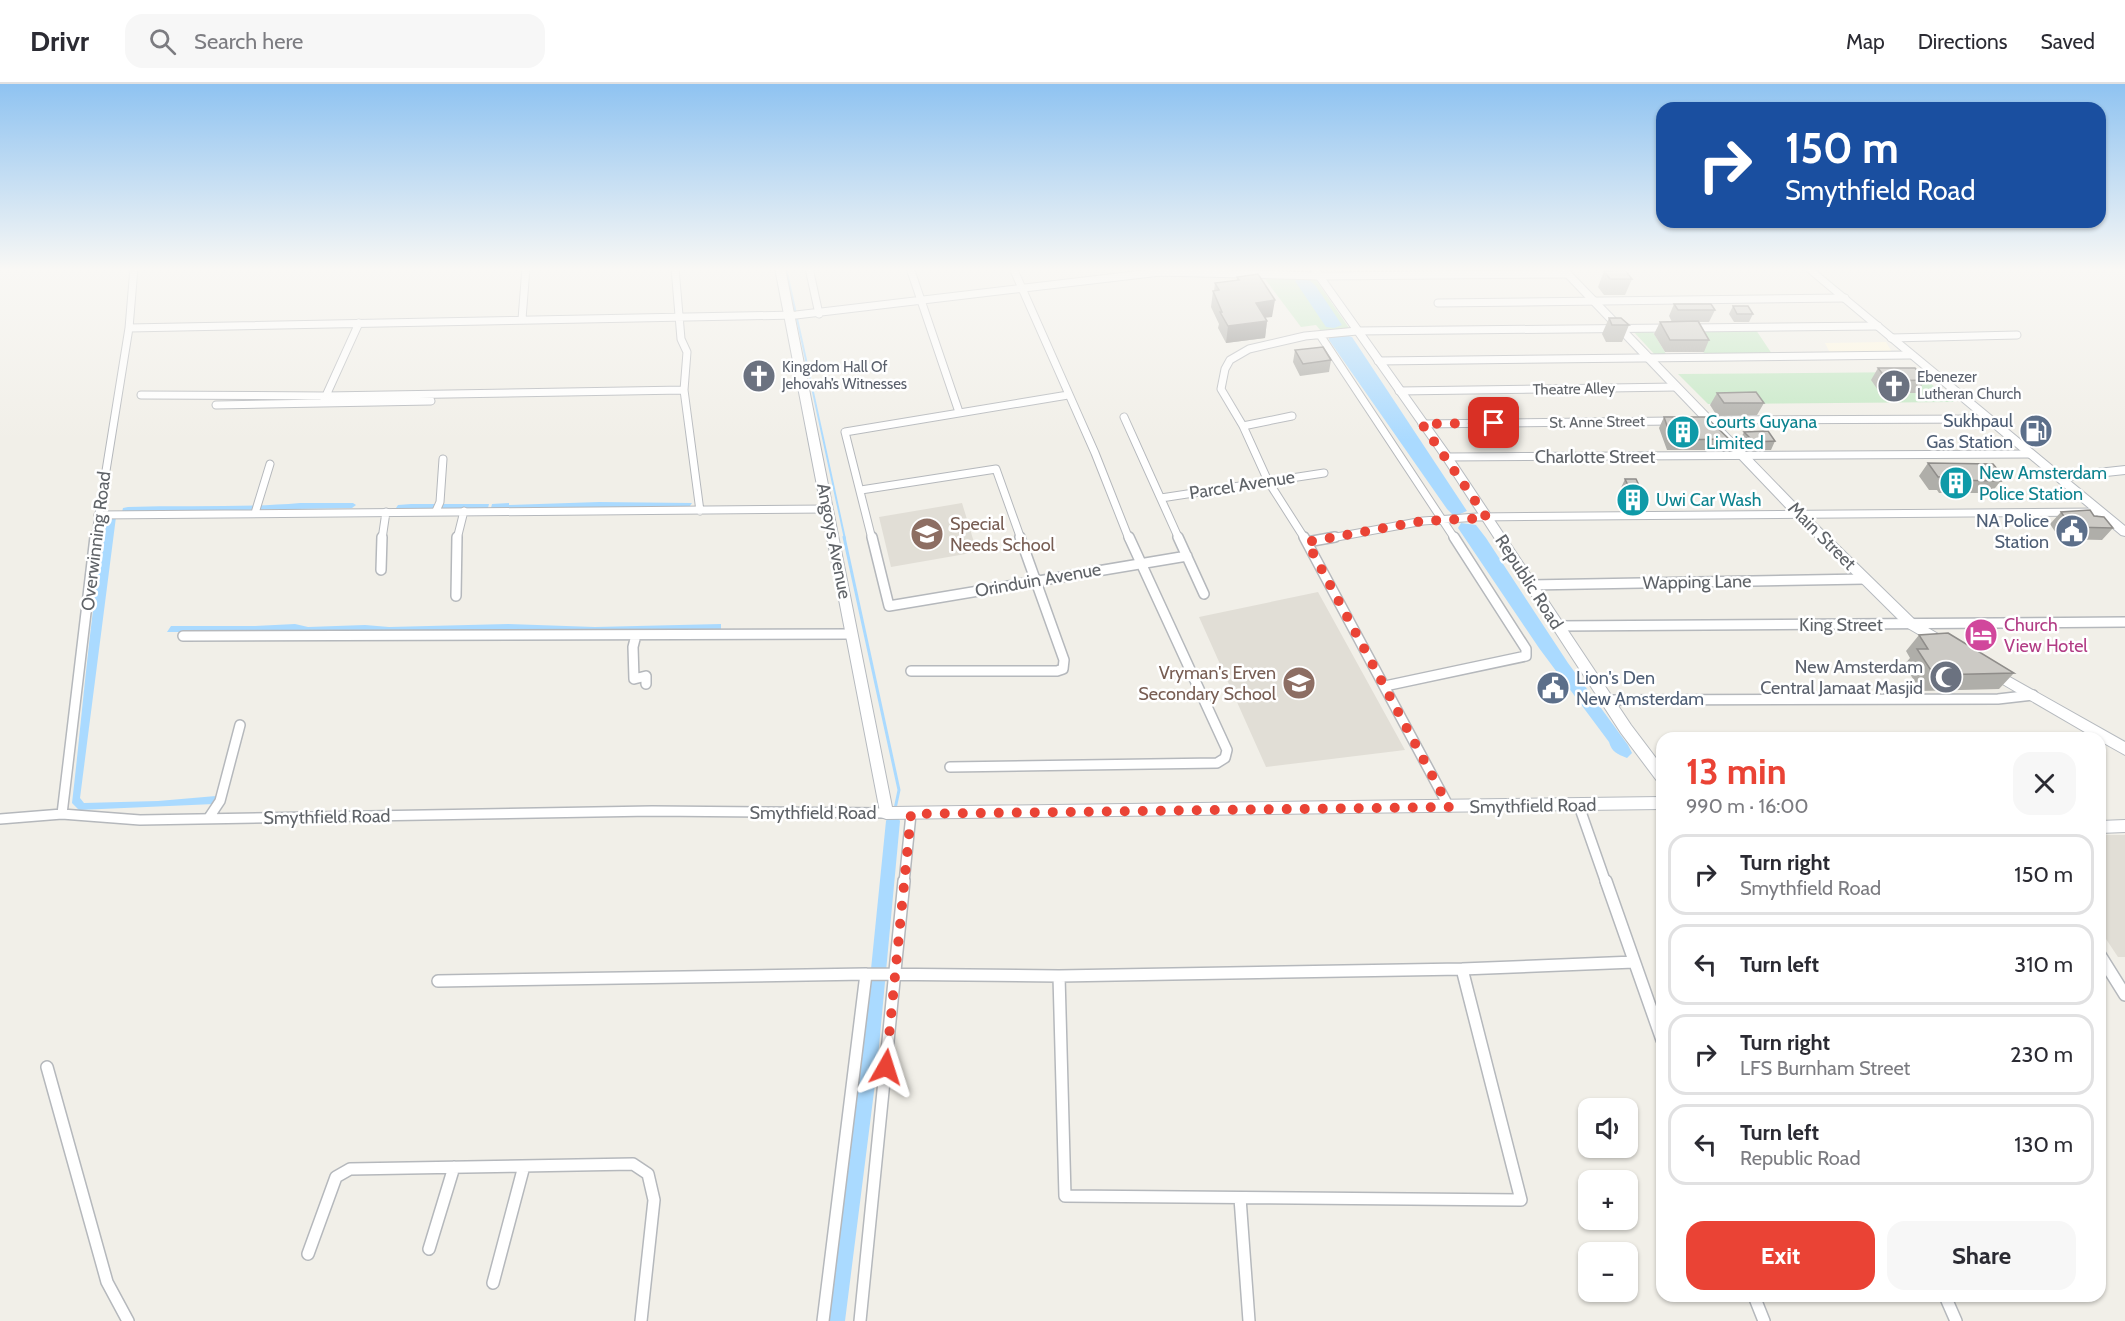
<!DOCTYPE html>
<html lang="en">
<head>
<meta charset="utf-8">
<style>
	:root { --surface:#fff; --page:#f7f7f7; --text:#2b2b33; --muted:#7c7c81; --line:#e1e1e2; --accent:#ea4335 }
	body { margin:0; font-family:Cabin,sans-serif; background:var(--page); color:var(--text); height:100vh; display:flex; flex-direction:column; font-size:22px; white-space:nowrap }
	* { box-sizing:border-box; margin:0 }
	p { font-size:20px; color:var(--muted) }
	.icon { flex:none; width:33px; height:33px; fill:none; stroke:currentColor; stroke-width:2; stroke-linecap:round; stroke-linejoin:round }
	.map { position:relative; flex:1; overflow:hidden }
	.drawer { position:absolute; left:1656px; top:648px; width:450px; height:570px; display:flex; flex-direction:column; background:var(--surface); border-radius:18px; box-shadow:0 2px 4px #0004 }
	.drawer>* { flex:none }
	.hud { position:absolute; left:1656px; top:18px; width:450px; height:126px; border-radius:18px; box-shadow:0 2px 4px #0004; background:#1a4fa0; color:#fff; overflow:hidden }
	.fabs { position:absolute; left:1578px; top:1014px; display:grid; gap:12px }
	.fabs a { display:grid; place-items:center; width:60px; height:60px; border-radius:12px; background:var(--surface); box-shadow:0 2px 4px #0004; font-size:30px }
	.pin { position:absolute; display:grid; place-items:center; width:51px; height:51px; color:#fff; margin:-26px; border-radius:12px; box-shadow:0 3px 9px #0006 }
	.me { position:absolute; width:66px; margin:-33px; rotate:6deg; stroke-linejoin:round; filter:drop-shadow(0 0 4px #0008) }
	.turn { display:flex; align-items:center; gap:21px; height:126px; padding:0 30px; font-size:27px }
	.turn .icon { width:78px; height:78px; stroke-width:2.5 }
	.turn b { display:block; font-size:42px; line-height:51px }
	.round { display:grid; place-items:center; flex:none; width:63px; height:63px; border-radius:18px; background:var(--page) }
	.head { display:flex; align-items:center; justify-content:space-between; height:102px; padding:0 30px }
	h1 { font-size:36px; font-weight:700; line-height:45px; color:var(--accent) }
	.primary-button { display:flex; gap:12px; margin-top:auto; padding:12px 30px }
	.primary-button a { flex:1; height:69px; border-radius:18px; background:var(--accent); color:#fff; font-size:24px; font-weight:700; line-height:69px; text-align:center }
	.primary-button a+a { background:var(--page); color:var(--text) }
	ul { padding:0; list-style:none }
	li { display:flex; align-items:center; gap:18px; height:81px; margin:0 12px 9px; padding:0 18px; border:3px solid var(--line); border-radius:18px }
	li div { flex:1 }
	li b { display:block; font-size:22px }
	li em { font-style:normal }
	header { display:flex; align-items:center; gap:36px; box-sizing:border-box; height:84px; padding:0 30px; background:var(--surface); border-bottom:2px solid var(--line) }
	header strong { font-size:28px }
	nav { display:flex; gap:33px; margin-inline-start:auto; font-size:21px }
	.search { width:420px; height:54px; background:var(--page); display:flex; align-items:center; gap:15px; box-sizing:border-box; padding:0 21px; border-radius:18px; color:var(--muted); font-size:22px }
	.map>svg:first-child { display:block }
	.commercial { fill:#fef7e0 }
	.education { fill:#e1ded6 }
	.green { fill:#c5e8c5; fill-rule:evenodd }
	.water { fill:#aadaff }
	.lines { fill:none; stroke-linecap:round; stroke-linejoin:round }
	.stream-far1 { stroke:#aadaff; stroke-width:2 }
	.stream { stroke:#aadaff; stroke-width:3 }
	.canal { fill:#aadaff; fill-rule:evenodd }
	.street-far2-casing { stroke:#b5b8bc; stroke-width:9 }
	.street-far1-casing { stroke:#b5b8bc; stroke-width:12 }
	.street-casing { stroke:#b5b8bc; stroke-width:14 }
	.secondary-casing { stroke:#b6babf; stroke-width:2 }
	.street-far2 { stroke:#fff; stroke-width:7 }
	.street-far1 { stroke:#fff; stroke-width:9 }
	.street { stroke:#fff; stroke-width:11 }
	.secondary { fill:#fff; fill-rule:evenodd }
	.wall { fill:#afaea9 }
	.shaded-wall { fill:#8f8d8a }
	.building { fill:#cccac5; stroke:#8f8d8a; stroke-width:1.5 }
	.route { stroke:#ea4335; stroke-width:10; stroke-dasharray:0 18 }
	.labels { text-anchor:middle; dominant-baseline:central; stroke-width:5; stroke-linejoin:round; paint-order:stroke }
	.far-worship-label { font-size:15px; fill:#5b616d; stroke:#fff; text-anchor:start }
	.far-street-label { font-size:15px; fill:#5f6368; stroke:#fff }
	.service-label { font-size:18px; fill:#4e5e75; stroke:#fff; text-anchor:end }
	.culture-label { font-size:18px; fill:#0d838f; stroke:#fff; text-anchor:start }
	.street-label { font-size:18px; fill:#5f6368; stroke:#fff }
	.education-label { font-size:18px; fill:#785e54; stroke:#fff; text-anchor:start }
	.hotel-label { font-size:18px; fill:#b23c85; stroke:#fff; text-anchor:start }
	.worship-label { font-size:18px; fill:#5b616d; stroke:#fff; text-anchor:end }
</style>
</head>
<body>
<header>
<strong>Drivr</strong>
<div class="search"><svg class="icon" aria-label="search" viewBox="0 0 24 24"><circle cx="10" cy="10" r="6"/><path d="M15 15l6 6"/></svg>Search here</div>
<nav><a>Map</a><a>Directions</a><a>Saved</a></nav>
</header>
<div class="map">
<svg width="2125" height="1237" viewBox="0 0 2125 1237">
	<rect width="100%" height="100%" fill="#f1efe8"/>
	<path class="commercial" d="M1886 258 1892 268 1830 269 1825 259Z"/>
	<path class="education" d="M962 419 977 468 891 483 879 433Z
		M1318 508 1405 666 1266 683 1199 533Z
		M2100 751H2125V873H2118L2100 846Z"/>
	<path class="green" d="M1314 193 1349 244 1321 247 1316 241 1301 243 1265 195Z
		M1756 246 1772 270 1656 272 1633 247ZM1691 247 1704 269 1666 270 1653 248Z
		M1916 288 1954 318 1708 320 1678 290Z"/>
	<path class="water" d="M1298 195 1309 196 1315 201 1342 241 1334 244 1326 243 1295 197Z
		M1342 250 1352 253 1467 427 1460 430H1452L1447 425 1329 256V254Z
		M599 418 692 419 690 422 683 423 491 424 492 420 509 419V421Z
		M300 419H353L356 421 352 424 122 428 123 424 128 423C185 421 244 424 300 419Z
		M411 420H489L488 424H396L398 421Z
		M116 433 80 714 84 719 158 717 216 712 214 720 79 726 72 719C83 625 90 530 106 437L108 434Z
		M1461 439 1476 441 1486 454 1568 579 1628 661 1632 669 1627 674C1617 670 1612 668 1609 658L1539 564 1458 444Z
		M295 540 308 543 365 541 389 543 508 540 595 543 721 540V545L471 548H167L171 542H255Z"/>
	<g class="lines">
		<path class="stream-far1" d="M786 184 845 455"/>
		<path class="stream" d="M844 453 899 706 895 725"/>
		<path class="canal" d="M893 732 898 733 900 737 877 984 845 1237H827L861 984 886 737 888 733Z"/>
		<defs>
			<path id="street-far2" d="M675 184 681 255 687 268 684 306 700 427
				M809 184 819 230
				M910 184 959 328
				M1013 184 1095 369 1129 455
				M1438 219 1845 214
				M522 235 526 184
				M129 244 796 231 1160 188 1319 192 1567 190
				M1691 244 1878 242
				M1320 251 1455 455
				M1891 254 2017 251
				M1378 277 1910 271
				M1399 307 1676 303
				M141 311 326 312 684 306
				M324 316 359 239
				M216 321 431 317
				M1124 333 1179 455
				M1704 336 1988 335
				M1422 340 1672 337
				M1243 342 1292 332
				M1447 373 2031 370
				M861 406 996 385 1021 455
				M1161 414 1324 389
				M436 427 440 418 443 375
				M255 429 270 380
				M98 431 827 425
				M95 455 129 244 134 184
				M382 455 386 428
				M457 455 464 427
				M872 455 845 348 1068 311
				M1305 455 1268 397 1243 342 1221 305 1225 285 1230 276 1249 265 1305 252 1357 247 1668 244
				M1326 455 1423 437 1477 433 2100 428"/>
			<path id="street-far1" d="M872 453 889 522 1187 472
				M1178 453 1204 510
				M1304 453 1449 723
				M1307 458 1335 453
				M381 486 382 453
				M1530 501 1865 495
				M456 512 457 453
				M1558 542 2125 538
				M636 551 633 563 634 595 646 592V600
				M183 552 852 550
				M911 587H1057L1063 585 1064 576 1020 453
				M1385 602 1526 572V565L1454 453
				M1607 616 1998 615 2033 611
				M950 683 1217 679 1225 674 1227 666 1129 453
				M1579 722 1606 799
				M62 730 95 453
				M0 735 62 730 140 736 652 727 886 729
				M208 735 220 717 240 641
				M904 799 911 730"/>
			<path id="street" d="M1606 797 1662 956
				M2100 871 2125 911
				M1059 892 1065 1112 1521 1116 1462 885
				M438 897 866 890 1059 892 1462 885 1634 878
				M47 983 107 1198 128 1237
				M1240 1114 1249 1237
				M429 1165 454 1083
				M308 1170 336 1093 350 1085 633 1080 648 1090 654 1116 641 1237
				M493 1199 524 1082
				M1754 1212 1764 1237
				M1945 1212 1956 1237
				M823 1237 866 890
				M860 1237 904 797"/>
			<path id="secondary" d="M775 184H785L892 723 1662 713V725L886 735 881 733Z
				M1309 184H1318L1451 371 1631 641 1662 682V699L1657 697 1621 649 1443 375Z
				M1557 184H1567L1802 426 1916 537 1947 555 1948 558 1947 561H1937L1906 543 1794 432Z
				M1803 184H1813L2061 389 2125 382V390L2069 396 2125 442V452L2121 451Z
				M1992 583 2125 658V671L2100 657V654H2095L1987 591 1985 588Z
				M2125 736V748L2100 749V737Z"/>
		</defs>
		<use href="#street-far2" class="street-far2-casing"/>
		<use href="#street-far1" class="street-far1-casing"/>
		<use href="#street" class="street-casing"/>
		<use href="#secondary" class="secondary-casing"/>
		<use href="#street-far2" class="street-far2"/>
		<use href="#street-far1" class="street-far1"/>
		<use href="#street" class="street"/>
		<use href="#secondary" class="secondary"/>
	</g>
	<path class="wall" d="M1604 187 1632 195 1625 211H1604L1598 203Z
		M1237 193 1272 233H1265L1267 237 1265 254 1226 259 1218 244 1219 240 1211 223 1213 207H1214L1215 199 1237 196Z
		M1674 220 1715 226 1709 238H1699L1709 256 1704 268H1665L1654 250 1660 238H1672L1669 232Z
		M1733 222 1753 230 1749 238H1734L1729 230Z
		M1609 234 1629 241 1622 258H1606L1602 250Z
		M1295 266 1331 276 1329 288 1300 292 1293 278Z
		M1878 284 1925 296 1917 309H1880L1871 296Z
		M1717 309 1764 319 1757 331 1717 332 1710 321Z
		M1664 333 1729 355 1723 366H1667L1659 344Z
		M1744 348 1775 357 1771 366H1749L1740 356Z
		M1928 379 2004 393 1991 409H1939L1937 406H1929L1919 392Z
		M1625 395 1647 418 1643 426H1632L1621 404Z
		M2061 428 2094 432 2113 444 2102 456 2060 455 2050 440Z
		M1919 551 2014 589 1999 605 1921 607 1904 581 1910 574 1906 567Z"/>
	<path class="shaded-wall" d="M1275 216 1272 233 1254 235 1256 219Z
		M1267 237 1265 254 1226 259 1228 242Z"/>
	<path class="building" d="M1625 186 1632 195H1610L1604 187Z
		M1258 190 1275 216 1256 219 1267 237 1228 242 1220 228H1222L1213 207 1219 206 1215 199 1239 196 1237 193Z
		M1674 220H1711L1715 226H1678Z
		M1733 222H1748L1753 230H1737Z
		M1609 234H1621L1629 241H1612Z
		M1698 237 1709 256H1670L1660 238Z
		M1323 263 1331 276 1303 280 1295 266Z
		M1878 284H1915L1925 296 1888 297Z
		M1756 308 1764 319H1724L1717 309Z
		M1664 333H1706L1729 355 1672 356Z
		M1768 347 1775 357 1754 358 1744 348Z
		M1928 379 1993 380 2004 393H1998L2001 397 1948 396 1946 393H1938Z
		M1625 395H1636L1647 418H1636Z
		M2090 426 2094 432 2104 433 2113 444 2071 443 2061 428Z
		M1948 549 2014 589 1934 591 1917 565H1928L1919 551Z"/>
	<linearGradient id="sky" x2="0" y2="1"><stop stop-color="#8fc3f1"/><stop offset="0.52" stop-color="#f9f8f5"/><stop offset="1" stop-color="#f9f8f5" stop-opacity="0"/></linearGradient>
	<rect width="2125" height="357" fill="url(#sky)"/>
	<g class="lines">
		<path class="route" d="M886 983 911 730 1449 723 1307 458 1423 437 1487 434 1422 340 1494 339"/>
	</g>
	<defs>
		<symbol id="church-disc" viewBox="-11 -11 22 22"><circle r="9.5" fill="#6b7280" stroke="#fff"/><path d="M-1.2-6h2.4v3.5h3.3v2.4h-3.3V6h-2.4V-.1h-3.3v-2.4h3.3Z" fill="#fff"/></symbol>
		<symbol id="fuel-disc" viewBox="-11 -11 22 22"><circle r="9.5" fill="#5c6f8a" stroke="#fff"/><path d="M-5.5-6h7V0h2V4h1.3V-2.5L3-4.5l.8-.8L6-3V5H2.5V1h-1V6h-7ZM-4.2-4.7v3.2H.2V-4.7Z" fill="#fff"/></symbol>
		<symbol id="building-disc" viewBox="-11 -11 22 22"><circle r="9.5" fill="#0f9aa8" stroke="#fff"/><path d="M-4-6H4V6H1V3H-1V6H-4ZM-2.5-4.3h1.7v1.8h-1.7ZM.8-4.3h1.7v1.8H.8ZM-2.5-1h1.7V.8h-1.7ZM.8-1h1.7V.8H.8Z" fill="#fff"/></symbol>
		<symbol id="civic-disc" viewBox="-11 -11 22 22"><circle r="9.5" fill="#5c6f8a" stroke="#fff"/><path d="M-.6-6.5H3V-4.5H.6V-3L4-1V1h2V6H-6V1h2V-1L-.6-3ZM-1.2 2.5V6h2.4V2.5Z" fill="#fff"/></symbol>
		<symbol id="school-disc" viewBox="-11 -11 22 22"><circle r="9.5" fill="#8d6e63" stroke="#fff"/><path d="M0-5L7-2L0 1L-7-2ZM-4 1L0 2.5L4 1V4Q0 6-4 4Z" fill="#fff"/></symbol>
		<symbol id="hotel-disc" viewBox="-11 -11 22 22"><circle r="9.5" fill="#d1479c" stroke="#fff"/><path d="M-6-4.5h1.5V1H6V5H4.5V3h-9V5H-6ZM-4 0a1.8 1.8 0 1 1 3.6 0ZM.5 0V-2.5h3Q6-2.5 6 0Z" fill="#fff"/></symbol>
		<symbol id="mosque-disc" viewBox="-11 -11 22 22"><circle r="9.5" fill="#6b7280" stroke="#fff"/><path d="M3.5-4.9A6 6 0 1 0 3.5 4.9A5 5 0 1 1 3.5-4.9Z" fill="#fff"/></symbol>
	</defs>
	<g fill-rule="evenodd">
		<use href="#church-disc" x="740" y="273" width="38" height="38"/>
		<use href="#church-disc" x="1875" y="283" width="38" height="38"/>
		<use href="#fuel-disc" x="2017" y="328" width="38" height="38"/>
		<use href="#building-disc" x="1664" y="329" width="38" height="38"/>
		<use href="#building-disc" x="1937" y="380" width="38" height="38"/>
		<use href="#building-disc" x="1614" y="397" width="38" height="38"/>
		<use href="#civic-disc" x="2053" y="428" width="38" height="38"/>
		<use href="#school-disc" x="908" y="431" width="38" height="38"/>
		<use href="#hotel-disc" x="1962" y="532" width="38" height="38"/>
		<use href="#mosque-disc" x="1927" y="574" width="38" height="38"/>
		<use href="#school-disc" x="1280" y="580" width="38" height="38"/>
		<use href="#civic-disc" x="1534" y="585" width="38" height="38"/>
	</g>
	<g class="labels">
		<g class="far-worship-label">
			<text x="782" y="283">Kingdom Hall Of<tspan x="782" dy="17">Jehovah’s Witnesses</tspan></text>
			<text x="1917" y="293">Ebenezer<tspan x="1917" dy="17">Lutheran Church</tspan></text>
		</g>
		<g class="far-street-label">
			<text transform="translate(1574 305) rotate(-1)">Theatre Alley</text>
			<text transform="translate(1597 338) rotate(-1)">St. Anne Street</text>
		</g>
		<g class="service-label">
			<text x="2013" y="337">Sukhpaul<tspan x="2013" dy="21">Gas Station</tspan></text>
			<text x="2049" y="437">NA Police<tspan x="2049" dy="21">Station</tspan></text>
			<text x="1576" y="594" text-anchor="start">Lion's Den<tspan x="1576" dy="21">New Amsterdam</tspan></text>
		</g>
		<g class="culture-label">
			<text x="1706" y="338">Courts Guyana<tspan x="1706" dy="21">Limited</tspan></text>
			<text x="1979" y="389">New Amsterdam<tspan x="1979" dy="21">Police Station</tspan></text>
			<text x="1656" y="416">Uwi Car Wash</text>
		</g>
		<g class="street-label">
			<text x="1595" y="373">Charlotte Street</text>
			<text transform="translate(1242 401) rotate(-9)">Parcel Avenue</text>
			<text transform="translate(1822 452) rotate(45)">Main Street</text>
			<text transform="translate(96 457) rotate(-83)">Overwinning Road</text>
			<text transform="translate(834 457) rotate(79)">Angoys Avenue</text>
			<text transform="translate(1038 496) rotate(-10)">Orinduin Avenue</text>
			<text transform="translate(1529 498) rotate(57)">Republic Road</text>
			<text transform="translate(1697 498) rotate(-1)">Wapping Lane</text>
			<text x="1841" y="541">King Street</text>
			<text transform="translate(1533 722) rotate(-1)">Smythfield Road</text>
			<text x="813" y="729">Smythfield Road</text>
			<text transform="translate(327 733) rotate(-1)">Smythfield Road</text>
		</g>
		<g class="education-label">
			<text x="950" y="440">Special<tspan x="950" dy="21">Needs School</tspan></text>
			<text x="1276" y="589" text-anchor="end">Vryman's Erven<tspan x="1276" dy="21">Secondary School</tspan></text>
		</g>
		<g class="hotel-label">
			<text x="2004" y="541">Church<tspan x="2004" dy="21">View Hotel</tspan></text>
		</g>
		<g class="worship-label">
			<text x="1923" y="583">New Amsterdam<tspan x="1923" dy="21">Central Jamaat Masjid</tspan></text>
		</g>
	</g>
</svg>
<div class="fabs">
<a><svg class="icon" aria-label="sound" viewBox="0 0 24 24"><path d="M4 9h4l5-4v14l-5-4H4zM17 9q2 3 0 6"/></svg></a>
<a>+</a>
<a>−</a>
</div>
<div class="pin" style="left:1494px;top:339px;background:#d93025"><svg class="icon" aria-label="arrive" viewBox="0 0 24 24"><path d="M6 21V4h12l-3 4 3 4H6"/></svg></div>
<svg class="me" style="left:886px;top:983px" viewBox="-20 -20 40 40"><path d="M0-17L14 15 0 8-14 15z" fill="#ea4335" stroke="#fff" stroke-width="4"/></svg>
<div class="hud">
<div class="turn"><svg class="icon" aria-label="right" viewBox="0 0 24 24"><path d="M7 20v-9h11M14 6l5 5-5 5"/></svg><div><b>150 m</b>Smythfield Road</div></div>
</div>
<section class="drawer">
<div class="head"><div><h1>13 min</h1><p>990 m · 16:00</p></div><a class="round"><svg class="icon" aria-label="close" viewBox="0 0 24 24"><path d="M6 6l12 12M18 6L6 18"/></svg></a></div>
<ul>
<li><svg class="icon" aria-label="right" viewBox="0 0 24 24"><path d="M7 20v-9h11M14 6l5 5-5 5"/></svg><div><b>Turn right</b><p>Smythfield Road</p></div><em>150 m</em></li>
<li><svg class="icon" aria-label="left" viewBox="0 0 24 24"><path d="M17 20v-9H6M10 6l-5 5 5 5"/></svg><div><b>Turn left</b></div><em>310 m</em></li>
<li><svg class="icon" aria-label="right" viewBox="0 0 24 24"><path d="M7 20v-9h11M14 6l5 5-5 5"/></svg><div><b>Turn right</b><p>LFS Burnham Street</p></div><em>230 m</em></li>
<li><svg class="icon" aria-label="left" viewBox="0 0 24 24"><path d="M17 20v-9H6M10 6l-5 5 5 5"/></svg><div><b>Turn left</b><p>Republic Road</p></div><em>130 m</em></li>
</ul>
<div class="primary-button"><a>Exit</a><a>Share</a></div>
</section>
</div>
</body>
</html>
